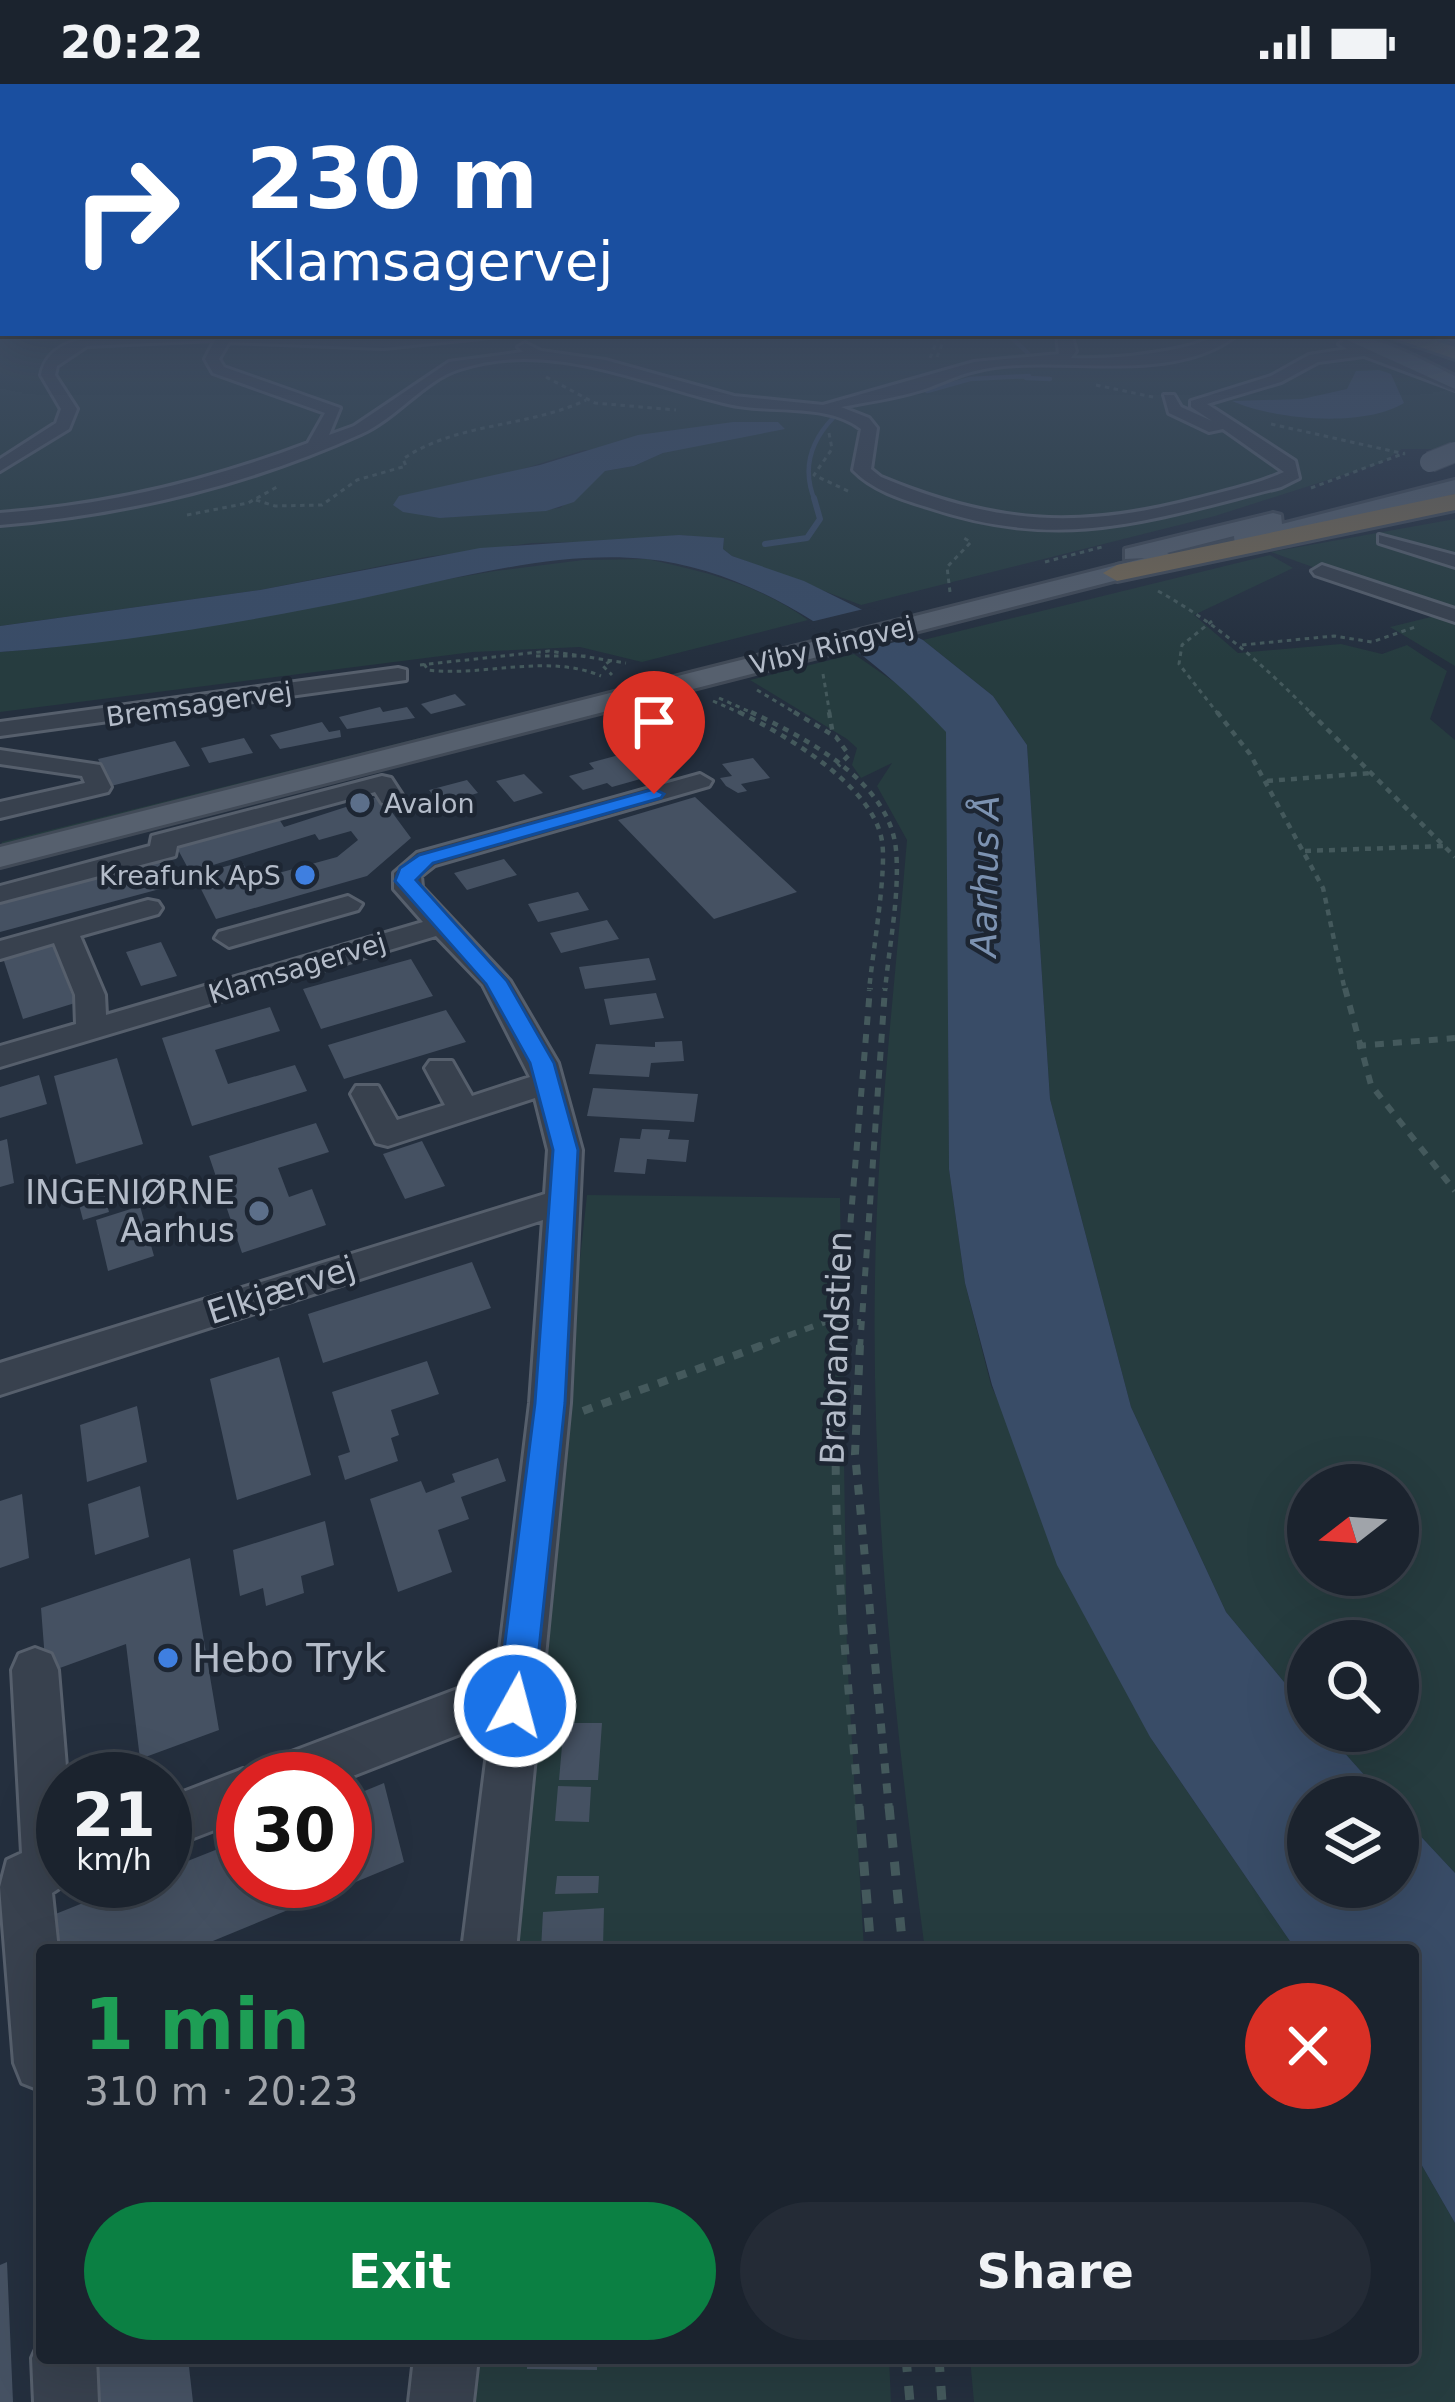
<!DOCTYPE html>
<html lang="en">
<head>
<meta charset="utf-8">
<style>
	:root { --surface:#1b232e; --page:#242b36; --text:#f1f3f6; --muted:#a0a4aa; --line:#39404a; --accent:#0b8043 }
	body { margin:0; font-family:"DejaVu Sans",sans-serif; background:var(--page); color:var(--text); height:100vh; display:flex; flex-direction:column; font-size:45px; white-space:nowrap }
	* { box-sizing:border-box; margin:0 }
	p { font-size:39px; color:var(--muted) }
	.icon { flex:none; width:66px; height:66px; fill:none; stroke:currentColor; stroke-width:2; stroke-linecap:round; stroke-linejoin:round }
	.map { position:relative; flex:1; overflow:hidden }
	.sheet { position:absolute; left:36px; top:1860px; width:1383px; height:420px; display:flex; flex-direction:column; background:var(--surface); border-radius:12px; box-shadow:0 12px 48px #0002,0 0 0 3px var(--line) }
	.sheet>* { flex:none }
	.top-card { position:absolute; left:0px; top:0px; width:1455px; height:252px; box-shadow:0 12px 48px #0002,0 0 0 3px var(--line); background:#1a4fa0; color:#fff; overflow:hidden }
	.needle { width:78px; rotate:253deg }
	.buttons { position:absolute; left:1287px; top:1380px; display:grid; gap:24px }
	.buttons a { display:grid; place-items:center; width:132px; height:132px; border-radius:50%; background:var(--surface); box-shadow:0 12px 48px #0002,0 0 0 3px var(--line); font-size:60px }
	.speed { position:absolute; left:36px; top:1668px; display:flex; gap:24px; font-size:60px; font-weight:700; text-align:center }
	.speed>* { display:grid; place-content:center; width:156px; height:156px; border-radius:50%; background:var(--surface); box-shadow:0 12px 48px #0002,0 0 0 3px var(--line); line-height:1 }
	.speed small { font-size:30px; font-weight:400 }
	.speed .limit { border:18px solid #d22; background:#fff; color:#111 }
	.pin { position:absolute; display:grid; place-items:center; width:102px; height:102px; color:#fff; margin:-123px -51px; border-radius:50% 50% 50% 0; rotate:-45deg; box-shadow:0 0 12px #0007 }
	.pin .icon { rotate:45deg }
	.me { position:absolute; width:132px; margin:-66px; rotate:7deg; stroke-linejoin:round; filter:drop-shadow(0 0 9px #0008) }
	.turn { display:flex; align-items:center; gap:42px; height:252px; padding:0 48px; font-size:54px }
	.turn .icon { width:156px; height:156px; stroke-width:2.5 }
	.turn b { display:block; font-size:84px; line-height:102px }
	.round { display:grid; place-items:center; flex:none; width:126px; height:126px; border-radius:63px; background:var(--page) }
	.summary { display:flex; align-items:center; justify-content:space-between; height:204px; padding:0 48px }
	h1 { font-size:72px; font-weight:800; line-height:90px; color:#1e9e55 }
	.primary-button { display:flex; gap:24px; margin-top:auto; padding:24px 48px }
	.primary-button a { flex:1; height:138px; border-radius:72px; background:var(--accent); color:#fff; font-size:48px; font-weight:800; line-height:138px; text-align:center }
	.primary-button a+a { background:var(--page); color:var(--text) }
	.status { display:flex; justify-content:space-between; align-items:center; height:84px; padding:0 60px; background:var(--surface); direction:ltr }
	.status svg { height:33px; fill:currentColor }
	.map>svg:first-child { display:block }
	.green { fill:#263c3f; fill-rule:evenodd }
	.water { fill:#394c67 }
	.pier { fill:#242f3e }
	.lines { fill:none; stroke-linecap:round; stroke-linejoin:round }
	.stream-far1 { stroke:#394c67; stroke-width:4.5 }
	.stream { stroke:#394c67; stroke-width:6 }
	.building { fill:#455162 }
	.minor-casing { stroke:#565f6c; stroke-width:6 }
	.major-casing { stroke:#414a57; stroke-width:6 }
	.highway-casing { stroke:#434c59; stroke-width:6 }
	.path-far4 { stroke:#44595c; stroke-width:3; stroke-dasharray:4.5 4.5; stroke-linecap:butt }
	.path-far3 { stroke:#44595c; stroke-width:4.5; stroke-dasharray:6 6; stroke-linecap:butt }
	.path-far2 { stroke:#44595c; stroke-width:6; stroke-dasharray:9 9; stroke-linecap:butt }
	.path-far1 { stroke:#44595c; stroke-width:8; stroke-dasharray:10 10; stroke-linecap:butt }
	.path { stroke:#44595c; stroke-width:9; stroke-dasharray:14 14; stroke-linecap:butt }
	.minor { fill:#38414e; fill-rule:evenodd }
	.major { fill:#56606e; fill-rule:evenodd }
	.highway { fill:#746855; fill-rule:evenodd }
	.major-bridge-casing { stroke:#414a57; stroke-width:22; stroke-linecap:butt }
	.major-bridge { stroke:#56606e; stroke-width:20 }
	.route { fill:#1a73e8; stroke:#114b97; stroke-width:3 }
	.service-dot { fill:#5c6f8a; stroke:#1d2633; stroke-width:4.5 }
	.shop-dot { fill:#3f7fe0; stroke:#1d2633; stroke-width:4.5 }
	.labels { text-anchor:middle; dominant-baseline:central; stroke-width:9; stroke-linejoin:round; paint-order:stroke }
	.far-street-label { font-size:27px; fill:#b4bcc9; stroke:#1d2633 }
	.far-poi-label { font-size:27px; fill:#b4bcc9; stroke:#1d2633; text-anchor:start }
	.poi-label { font-size:33px; fill:#b4bcc9; stroke:#1d2633; text-anchor:end }
	.street-label { font-size:33px; fill:#b4bcc9; stroke:#1d2633 }
	.water-label { font-size:36px; font-style:italic; fill:#7c92b1; stroke:#1d2633 }
	.near-poi-label { font-size:39px; fill:#b4bcc9; stroke:#1d2633; text-anchor:start }
</style>
</head>
<body>
<div class="status"><b>20:22</b><svg viewBox="0 0 49 12"><path d="M0 12V9h3v3zM5 12V6h3v6zM10 12V3h3v9zM15 12V0h3v12zM26 1h20v11H26zM47 4h2v5h-2z"/></svg></div>
<div class="map">
<svg width="1455" height="2318" viewBox="0 0 1455 2318">
	<rect width="100%" height="100%" fill="#242f3e"/>
	<path class="green" d="M0 250H1302L1455 307V358L1441 365H1402L1381 379 1215 432 861 521 732 472 723 465 724 455 679 451 634 457 532 459 426 473 260 506 0 542ZM584 366 663 369 634 382 605 387 560 424 440 434 506 390Z
		M1455 435V582L1390 543 1443 530 1271 468Z
		M1270 471 1293 484 1194 531 1238 569 1341 560 1382 570 1407 561 1447 587 1430 635 1455 656V1789L1398 1728V1713H1384L1325 1647H1398V1557H1308V1627L1226 1528 1131 1323 1050 1015 1027 661 993 612 923 556ZM1308 1401H1398V1491H1308Z
		M647 475C706 488 758 500 808 536L642 578 580 563 473 568 0 628V568L48 564 495 487 583 476Z
		M842 549 846 551 0 765 2 758Z
		M854 570 910 609 947 648 949 1085 965 1199 991 1301 1150 1653 1296 1866H925C895 1643 871 1418 875 1193 877 1047 895 901 907 756L877 702 892 679 861 694 852 681 857 664 847 655 750 596Z
		M587 1111 840 1114 847 1571 864 1866H504Z
		M1413 2066 1455 2139V2318H974L970 2274H1413Z
		M458 2274H889L891 2318H453Z"/>
	<path class="water" d="M1379 286 1391 290 1404 319C1365 343 1278 337 1232 317L1302 315 1347 305 1356 287Z
		M733 338H778L785 345 663 369 634 382 605 387 574 418 546 427 440 434 403 428 393 421 399 412 540 381 638 351Z
		M679 451 724 454 723 465 732 472 804 497 923 556 993 612 1027 661 1050 1015 1131 1323 1226 1528 1308 1627V1647H1325L1384 1713H1308V1803H1398V1728L1455 1789V2139L1413 2066V1866H1296L1150 1653 1057 1481 992 1301 965 1199 949 1085 946 648C870 567 760 486 646 475 552 466 451 496 359 515 241 539 120 559 0 568V542L260 506 480 464Z"/>
	<path class="pier" d="M872 523 918 552 849 570 806 539Z"/>
	<g class="lines">
		<path class="stream-far1" d="M1008 250 1034 275
			M1026 294 1050 295
			M927 307 970 295 1029 292
			M815 417C802 386 810 358 833 334"/>
		<path class="stream" d="M765 460 807 454 820 435 814 414"/>
	</g>
	<path class="building" d="M455 610 466 621 431 630 421 620Z
		M380 623 383 628 407 623 415 634 347 645 339 633Z
		M322 638 329 648 340 646 341 653 280 665 270 651Z
		M244 654 253 669 209 679 201 664Z
		M175 657 190 682 111 702 98 675Z
		M664 659 676 671 657 676 669 687 612 703 607 699 583 706 569 692 594 685 589 679Z
		M753 674 770 694 741 700 747 707 738 709 726 702 720 694 732 692 722 680Z
		M524 690 543 709 514 718 496 697Z
		M467 696 478 709 440 720 429 706Z
		M380 712 411 754 367 792 216 835 194 791 242 778 253 796 337 773 358 756 351 747 319 756 315 750 190 788 176 762 279 735 284 743Z
		M695 713 797 808 714 835 618 736Z
		M504 775 517 791 467 806 454 789Z
		M158 776 171 802 0 848V817Z
		M578 808 589 826 538 838 528 820Z
		M607 836 619 855 561 869 550 849Z
		M161 858 177 892 141 902 126 868Z
		M53 860 75 919 23 935 3 874Z
		M649 874 656 896 585 905 579 883Z
		M411 875 433 912 321 945 303 905Z
		M656 909 664 934 610 941 604 915Z
		M270 923 280 947 215 966 228 1000 295 981 307 1007 192 1042 162 954Z
		M446 926 466 958 344 995 328 961Z
		M682 957 684 977 651 979 649 993 589 990 596 960 655 963V958Z
		M117 974 143 1060 76 1080 54 992Z
		M39 991 47 1020 0 1034V1003Z
		M593 1004 698 1010 694 1038 587 1032Z
		M316 1039 329 1068 278 1084 289 1113 312 1105 326 1141 242 1169 209 1072Z
		M642 1045 670 1046 668 1055 689 1056 686 1078 647 1075 645 1090 614 1088 620 1054 640 1055Z
		M7 1055 14 1099 0 1103V1057Z
		M422 1057 445 1102 405 1115 383 1070Z
		M99 1090 109 1128 83 1136 73 1098Z
		M140 1122 154 1172 108 1187 96 1136Z
		M472 1178 491 1224 323 1279 308 1230Z
		M279 1273 311 1391 237 1416 210 1295Z
		M427 1277 439 1310 391 1326 399 1351 391 1354 398 1377 345 1396 338 1372 350 1368 332 1308Z
		M137 1322 147 1378 87 1398 80 1341Z
		M498 1374 506 1397 461 1413 469 1435 438 1446 452 1488 398 1508 370 1415 421 1397 426 1409 455 1398 452 1390Z
		M140 1402 149 1453 95 1471 88 1420Z
		M22 1410 29 1474 0 1484V1417Z
		M325 1437 334 1481 301 1492 304 1509 266 1522 263 1504 240 1512 233 1466Z
		M190 1474 219 1646 140 1675 126 1560 46 1589 41 1524Z
		M564 1639H602L598 1696H559Z
		M384 1699 404 1778 191 1866H55L53 1831 138 1797H165V1786L243 1755V1797H345V1715Z
		M558 1702 591 1703 589 1738 555 1737Z
		M557 1792H599L598 1809 555 1810Z
		M604 1824 603 1863 541 1866 543 1828Z
		M7 2178 13 2318H0V2181Z
		M84 2274H188L193 2318H87Z
		M527 2274H597V2286L527 2285Z"/>
	<g class="lines">
		<defs>
			<path id="minor" d="M138 250 348 256 500 252 384 264 229 258 219 275 224 283 340 324 329 351 354 342 449 278 523 268 518 263 525 259 541 267 605 276 734 312 823 321 974 278 1059 270 1057 250H1071L1076 267 1071 274C1107 275 1144 272 1180 264 1200 260 1217 250 1238 250 1170 305 1053 267 975 287 957 291 940 300 922 306 896 314 868 318 841 323L869 334 877 344 871 385 881 393C994 440 1077 446 1195 415 1225 407 1256 401 1284 388L1223 345 1209 348 1169 329 1164 311H1174L1181 323 1212 337 1191 323V317L1271 292 1309 271 1347 265 1339 260 1346 256 1455 296V306L1364 272 1318 278 1281 298 1207 320 1295 377 1299 394 1281 403C1149 436 1063 469 927 423 901 415 872 406 853 386L861 345C827 318 768 330 728 320 642 300 550 255 460 285 424 296 396 335 361 350 248 401 124 431 0 441V429C107 421 208 397 308 359L325 329 213 289 205 275 215 256 87 262 57 282 55 291 77 325 69 345 0 387V375L56 339 61 325 41 291C49 249 105 253 138 250Z
				M1379 451 1455 471V483L1379 459Z
				M1322 481 1455 525V538L1315 491 1312 487Z
				M398 584 406 586V596L0 652V638Z
				M0 666 100 681 111 703 108 708 0 734V718L85 699 82 692 0 680Z
				M700 690 712 697 709 702 435 781 421 792 422 803 510 897 558 979 582 1066 570 1319 516 1866H462L491 1638 345 1695H243V1735L165 1765V1715L243 1685 259 1692 265 1678 497 1590 530 1319 543 1136 0 1311V1279L545 1110 548 1066 535 1014 388 1062 376 1059 351 1010 356 1002H378L397 1036 445 1021 425 984 430 977H452L472 1012 530 993 483 901 436 852 0 983V962L76 940 75 911 54 859 0 875V857L148 816 158 818 162 824 158 830 80 852 105 911 106 931 423 838 394 805V789L417 769Z
				M382 692 391 694 404 714 400 719H382L375 708 177 762 175 772 0 818V802L150 762 152 752Z
				M348 812 362 820 358 826 229 863 215 854 219 848Z
				M35 1564 51 1570 58 1586 67 1695H63V1797H70L52 1809 58 1866H42V2007L22 1999 14 1979 0 1803 7 1776 22 1769 12 1586 19 1570Z
				M42 2252V2274H96L98 2318H34L32 2274Z
				M414 2274H478L473 2318H409Z"/>
			<path id="major" d="M1334 250C1377 250 1416 273 1455 292V305Z
				M1444 250H1455V256Z
				M1455 396V410L1243 464 1235 462 1234 452 1167 469 1179 476 1176 481 0 783V763L1145 474 1125 475V465L1273 429 1281 431 1282 440Z"/>
			<path id="highway" d="M1382 250H1414L1455 263V275Z
				M1455 410V426L1117 497 1103 489 1117 481Z"/>
		</defs>
		<use href="#minor" class="minor-casing"/>
		<use href="#major" class="major-casing"/>
		<use href="#highway" class="highway-casing"/>
		<path class="path-far4" d="M937 273 946 250
			M930 274 940 250
			M546 293 595 319 676 326
			M1096 301 1153 313
			M1271 340 1405 370
			M829 349 832 365 814 391 850 408
			M1311 404 1405 369
			M256 416 275 422 322 421 357 396 406 382 403 375C457 338 527 344 586 316
			M187 431 248 419 277 403
			M1045 478 1102 463
			M1158 507C1221 542 1262 580 1313 631
			M950 508 947 483 971 458 962 453
			M1212 537 1182 561 1179 580 1219 631
			M1242 561 1334 552 1372 558 1415 543
			M536 572H589
			M610 577 603 582 612 591
			M424 580 428 586C484 593 547 569 601 592
			M420 581 549 567 626 579
			M823 590 830 631
			M757 606 799 631
			M719 614 757 631
			M713 617 745 631"/>
		<path class="path-far3" d="M739 628C785 651 873 701 882 757 887 788 872 872 869 907
			M751 628C805 654 890 697 896 766 900 811 889 862 885 907
			M794 628 836 653 849 671 838 682
			M829 628 833 651
			M1217 628 1250 670 1323 804 1345 907
			M1310 628 1455 773
			M1267 697 1371 689
			M1305 767 1444 762"/>
		<path class="path-far2" d="M1345 904 1371 1001 1455 1107
			M1357 962 1455 954
			M754 1264 828 1237 861 1238
			M840 1264 870 904
			M860 1264 885 904"/>
		<path class="path-far1" d="M840 1261C827 1416 846 1570 859 1725
			M860 1261 855 1370 889 1725
			M583 1327 763 1261"/>
		<path class="path" d="M859 1722 871 1866
			M889 1722 903 1866
			M906 2274 910 2318
			M939 2274 942 2318"/>
		<use href="#minor" class="minor"/>
		<use href="#major" class="major"/>
		<use href="#highway" class="highway"/>
		<defs>
			<path id="major-bridge" d="M1430 378 1455 368"/>
		</defs>
		<use href="#major-bridge" class="major-bridge-casing"/>
		<use href="#major-bridge" class="major-bridge"/>
	</g>
	<linearGradient id="sky" x2="0" y2="1"><stop stop-color="#141a22"/><stop offset="0.43" stop-color="#3f4d63"/><stop offset="1" stop-color="#3f4d63" stop-opacity="0"/></linearGradient>
	<rect width="1455" height="575" fill="url(#sky)"/>
	<path class="route" d="M654 705 664 710 661 714 433 779 416 796 507 897 554 979 578 1066 565 1319 533 1622 528 1634 515 1639 502 1634 497 1622 535 1319 553 1066 530 979 486 900 395 797 400 784 419 771Z"/>
	<g class="service-dot">
		<circle cx="360" cy="719" r="12"/>
		<circle cx="259" cy="1127" r="12"/>
	</g>
	<g class="shop-dot">
		<circle cx="305" cy="791" r="12"/>
		<circle cx="168" cy="1574" r="12"/>
	</g>
	<g class="labels">
		<g class="far-street-label">
			<text transform="translate(832 561) rotate(-14)">Viby Ringvej</text>
			<text transform="translate(199 620) rotate(-8)">Bremsagervej</text>
			<text transform="translate(297 884) rotate(-17)">Klamsagervej</text>
		</g>
		<g class="far-poi-label">
			<text x="384" y="719">Avalon</text>
			<text x="281" y="791" text-anchor="end">Kreafunk ApS</text>
		</g>
		<g class="poi-label">
			<text x="235" y="1108">INGENIØRNE<tspan x="235" dy="38">Aarhus</tspan></text>
		</g>
		<g class="street-label">
			<text transform="translate(281 1206) rotate(-18)">Elkjærvej</text>
			<text transform="translate(836 1264) rotate(-88)">Brabrandstien</text>
		</g>
		<g class="water-label">
			<text transform="translate(985 792) rotate(-89)">Aarhus Å</text>
		</g>
		<g class="near-poi-label">
			<text x="192" y="1574">Hebo Tryk</text>
		</g>
	</g>
</svg>
<div class="buttons">
<a><svg class="needle" viewBox="-14 -14 28 28"><path d="M0-13l5 13h-10z" fill="#e53935"/><path d="M0 13l5-13h-10z" fill="#a0a4aa"/></svg></a>
<a><svg class="icon" aria-label="search" viewBox="0 0 24 24"><circle cx="10" cy="10" r="6"/><path d="M15 15l6 6"/></svg></a>
<a><svg class="icon" aria-label="layers" viewBox="0 0 24 24"><path d="M12 4l9 5-9 5-9-5zM3 14l9 5 9-5"/></svg></a>
</div>
<div class="speed"><div>21<small>km/h</small></div><div class="limit">30</div></div>
<div class="pin" style="left:654px;top:710px;background:#d93025"><svg class="icon" aria-label="arrive" viewBox="0 0 24 24"><path d="M6 21V4h12l-3 4 3 4H6"/></svg></div>
<svg class="me" style="left:515px;top:1622px" viewBox="-20 -20 40 40"><circle r="17" fill="#1a73e8" stroke="#fff" stroke-width="3"/><path d="M0-11L8 9 0 5-8 9z" fill="#fff"/></svg>
<div class="top-card">
<div class="turn"><svg class="icon" aria-label="right" viewBox="0 0 24 24"><path d="M7 20v-9h11M14 6l5 5-5 5"/></svg><div><b>230 m</b>Klamsagervej</div></div>
</div>
<section class="sheet">
<div class="summary"><div><h1>1 min</h1><p>310 m · 20:23</p></div><a class="round" style="background:#d93025;color:#fff"><svg class="icon" aria-label="close" viewBox="0 0 24 24"><path d="M6 6l12 12M18 6L6 18"/></svg></a></div>
<div class="primary-button"><a>Exit</a><a>Share</a></div>
</section>
</div>
</body>
</html>
